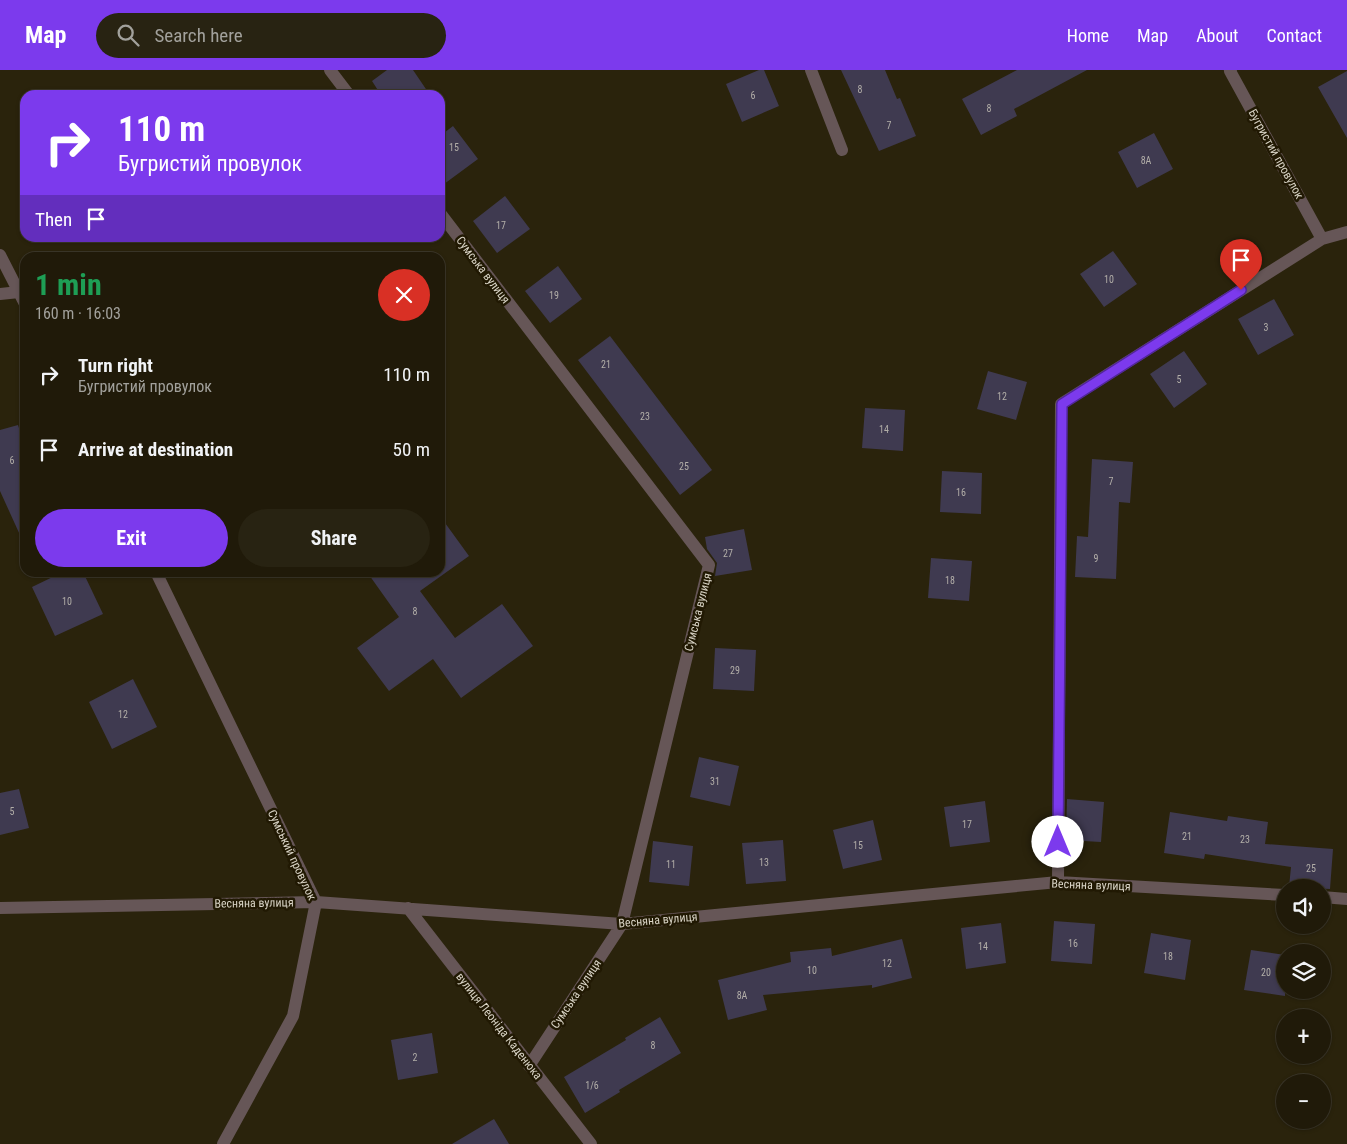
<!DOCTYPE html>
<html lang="en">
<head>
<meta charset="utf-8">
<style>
	:root { --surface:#201a09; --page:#282312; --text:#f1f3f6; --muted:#a2a19c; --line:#3d382a; --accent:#7c3aed }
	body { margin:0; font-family:"Roboto Condensed",sans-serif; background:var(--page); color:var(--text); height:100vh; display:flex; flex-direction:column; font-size:19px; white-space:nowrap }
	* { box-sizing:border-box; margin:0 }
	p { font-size:16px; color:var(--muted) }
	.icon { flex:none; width:28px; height:28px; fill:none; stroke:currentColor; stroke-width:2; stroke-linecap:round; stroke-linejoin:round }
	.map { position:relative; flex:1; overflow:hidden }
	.drawer { position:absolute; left:20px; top:182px; width:425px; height:325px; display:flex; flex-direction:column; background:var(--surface); border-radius:15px; box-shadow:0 1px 4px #0004,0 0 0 1px var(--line) }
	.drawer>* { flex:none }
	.top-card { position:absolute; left:20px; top:20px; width:425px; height:152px; border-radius:15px; box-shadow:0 1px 4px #0004,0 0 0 1px var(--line); background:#7c3aed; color:#fff; overflow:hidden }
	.controls { position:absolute; left:1276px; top:809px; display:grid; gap:10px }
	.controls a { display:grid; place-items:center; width:55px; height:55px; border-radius:50%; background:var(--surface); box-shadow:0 1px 4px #0004,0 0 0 1px var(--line); font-size:25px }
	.pin { position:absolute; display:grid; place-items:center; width:42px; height:42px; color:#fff; margin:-51px -21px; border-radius:50% 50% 50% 0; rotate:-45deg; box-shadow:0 0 5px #0007 }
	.pin .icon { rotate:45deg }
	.me { position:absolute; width:55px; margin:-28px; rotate:0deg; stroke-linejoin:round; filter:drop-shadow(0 0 4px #0008) }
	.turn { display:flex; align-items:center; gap:18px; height:105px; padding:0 15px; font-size:22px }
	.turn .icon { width:65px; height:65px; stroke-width:2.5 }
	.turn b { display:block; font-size:35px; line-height:42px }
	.then { display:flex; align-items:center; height:48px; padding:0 15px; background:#0003; gap:10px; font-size:19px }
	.round { display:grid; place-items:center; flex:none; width:52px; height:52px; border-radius:26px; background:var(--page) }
	.head { display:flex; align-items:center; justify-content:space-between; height:85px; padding:0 15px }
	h1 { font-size:30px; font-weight:700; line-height:38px; color:#1e9e55 }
	.action { display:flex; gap:10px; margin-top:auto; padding:10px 15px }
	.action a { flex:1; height:58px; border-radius:30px; background:var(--accent); color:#fff; font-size:20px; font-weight:700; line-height:58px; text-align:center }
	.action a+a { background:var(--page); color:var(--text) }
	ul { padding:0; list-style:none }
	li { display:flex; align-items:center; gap:15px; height:75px; padding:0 15px }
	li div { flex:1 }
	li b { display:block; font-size:19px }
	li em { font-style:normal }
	header { display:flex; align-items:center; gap:30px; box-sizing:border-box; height:70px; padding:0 25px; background:var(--accent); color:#fff }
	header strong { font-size:24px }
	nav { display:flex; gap:28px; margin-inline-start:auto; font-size:18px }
	.search { width:350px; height:45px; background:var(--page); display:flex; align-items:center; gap:12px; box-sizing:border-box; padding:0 18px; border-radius:28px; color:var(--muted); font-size:19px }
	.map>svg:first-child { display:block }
	.building { fill:#3f3a50 }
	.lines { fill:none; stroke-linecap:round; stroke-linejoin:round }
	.street { stroke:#665657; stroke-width:12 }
	.route-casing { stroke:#51269a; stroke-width:12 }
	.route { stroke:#7c3aed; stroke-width:9 }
	.labels { text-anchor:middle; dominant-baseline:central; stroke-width:5; stroke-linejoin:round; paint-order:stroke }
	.number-label { font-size:10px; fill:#b2aea8 }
	.street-label { font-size:12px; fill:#d9d4c6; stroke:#211903 }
</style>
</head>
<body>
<header>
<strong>Map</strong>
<div class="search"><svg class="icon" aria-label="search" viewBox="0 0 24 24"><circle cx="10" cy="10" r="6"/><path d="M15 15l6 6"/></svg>Search here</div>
<nav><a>Home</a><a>Map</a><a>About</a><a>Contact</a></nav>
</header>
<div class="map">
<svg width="1347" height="1074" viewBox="0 0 1347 1074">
	<rect width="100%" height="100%" fill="#2a230c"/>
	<path class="building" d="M387 0H413L430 25H381L372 11Z
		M759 0H764L779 36 742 52 726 14Z
		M841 0H885L897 29 900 28 916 66 879 81Z
		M1017 0H1087L1014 39 1017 46 981 65 962 29Z
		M1347 1V68L1318 17Z
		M453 56 478 89 440 117V66Z
		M1154 63 1173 99 1137 118 1118 82Z
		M505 126 530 159 497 183 473 151Z
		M1113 181 1137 214 1104 237 1080 204Z
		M558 196 582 229 550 253 525 221Z
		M1274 229 1294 265 1258 285 1238 249Z
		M610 266 712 400 680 425 578 290Z
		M1184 281 1207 314 1174 338 1150 304Z
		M988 301 1027 312 1016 350 977 339Z
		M865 338 905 340 903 381 862 378Z
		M18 355 25 377V476L0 421V360Z
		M1092 389 1133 392 1130 433 1119 432 1116 509 1075 507 1077 466 1088 467Z
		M942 401 982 403 981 444 940 442Z
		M440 446 469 486 420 521 455 568 502 534 533 576 461 628 433 589 389 621 357 578 399 547 367 502H440Z
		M744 459 752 500 715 506 717 493 707 479 705 467Z
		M931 488 972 491 969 531 928 528Z
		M63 502H83L103 544 55 566 32 517Z
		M715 578 756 580 754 621 713 619Z
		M133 609 157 657 112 679 89 632Z
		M699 687 739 696 730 736 690 727Z
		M19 719 29 758 0 765V723Z
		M1067 729 1104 732 1101 772 1066 770Z
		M985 731 990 772 950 777 944 737Z
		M1170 742 1227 751 1228 746 1268 752 1265 774 1333 779 1330 819 1289 817 1291 797 1205 784 1204 789 1164 783Z
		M873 750 882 790 843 799 833 760Z
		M783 770 786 811 746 814 742 773Z
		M653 771 693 776 689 816 649 812Z
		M1054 851 1095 854 1092 894 1051 891Z
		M1001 853 1006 893 966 899 961 858Z
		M1151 863 1191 870 1185 910 1144 903Z
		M902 869 912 908 872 918V915L763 925 767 940 728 950 718 910 791 892 790 882 831 878 832 886Z
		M1251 880 1285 885V926L1244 920Z
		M660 947 681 983 619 1020 620 1022 585 1043 564 1007 626 970 625 968Z
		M432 963 438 1003 398 1010 391 970Z
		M494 1049 509 1074H452Z"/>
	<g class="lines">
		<path class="street" d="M330 0 349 25
			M811 0 842 80
			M1231 0 1230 1 1322 169
			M440 143 709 495 622 854 529 996
			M0 185 25 234
			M0 224 19 222
			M156 502 316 832 293 946 223 1074
			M1058 812 1061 334 1322 169 1347 162
			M1322 827 1347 829
			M0 838 316 832 622 854 1058 812 1285 825
			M408 838 591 1074"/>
	</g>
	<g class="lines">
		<defs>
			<path id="route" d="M1058 772 1062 334 1241 220"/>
		</defs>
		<use href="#route" class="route-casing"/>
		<use href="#route" class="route"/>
	</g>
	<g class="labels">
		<g class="number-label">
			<text x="860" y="19">8</text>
			<text x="753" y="25">6</text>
			<text x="989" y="38">8</text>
			<text x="889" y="55">7</text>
			<text x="454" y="77">15</text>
			<text x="1146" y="90">8А</text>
			<text x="501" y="155">17</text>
			<text x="1109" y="209">10</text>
			<text x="554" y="225">19</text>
			<text x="1266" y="257">3</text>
			<text x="606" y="294">21</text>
			<text x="1179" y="309">5</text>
			<text x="1002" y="326">12</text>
			<text x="645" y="346">23</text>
			<text x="884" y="359">14</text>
			<text x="12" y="390">6</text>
			<text x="684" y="396">25</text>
			<text x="1111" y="411">7</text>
			<text x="961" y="422">16</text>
			<text x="728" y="483">27</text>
			<text x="1096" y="488">9</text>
			<text x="950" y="510">18</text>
			<text x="67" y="531">10</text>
			<text x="415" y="541">8</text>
			<text x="735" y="600">29</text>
			<text x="123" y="644">12</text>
			<text x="715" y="711">31</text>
			<text x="12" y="741">5</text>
			<text x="967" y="754">17</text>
			<text x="1187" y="766">21</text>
			<text x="1245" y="769">23</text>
			<text x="858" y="775">15</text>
			<text x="764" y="792">13</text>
			<text x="671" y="794">11</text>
			<text x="1311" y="798">25</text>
			<text x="1073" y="873">16</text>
			<text x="983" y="876">14</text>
			<text x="1168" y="886">18</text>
			<text x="887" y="893">12</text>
			<text x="812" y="900">10</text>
			<text x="1266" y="902">20</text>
			<text x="742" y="925">8А</text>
			<text x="653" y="975">8</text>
			<text x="415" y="987">2</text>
			<text x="592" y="1015">1/6</text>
		</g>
		<g class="street-label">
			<text transform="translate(1276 84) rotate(61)">Бугристий провулок</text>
			<text transform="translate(483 200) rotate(53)">Сумська вулиця</text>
			<text transform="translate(698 542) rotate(-76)">Сумська вулиця</text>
			<text transform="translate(292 785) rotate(65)">Сумський провулок</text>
			<text transform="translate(1091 815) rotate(2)">Весняна вулиця</text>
			<text transform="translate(254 833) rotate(-1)">Весняна вулиця</text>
			<text transform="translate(658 850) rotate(-5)">Весняна вулиця</text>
			<text transform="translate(576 924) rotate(-56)">Сумська вулиця</text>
			<text transform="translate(499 956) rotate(52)">вулиця Леоніда Каденюка</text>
		</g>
	</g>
</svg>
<div class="controls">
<a><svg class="icon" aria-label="sound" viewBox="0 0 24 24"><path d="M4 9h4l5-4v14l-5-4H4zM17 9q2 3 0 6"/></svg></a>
<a><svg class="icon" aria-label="layers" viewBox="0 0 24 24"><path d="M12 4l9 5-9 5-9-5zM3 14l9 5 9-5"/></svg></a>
<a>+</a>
<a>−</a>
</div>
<div class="pin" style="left:1241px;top:220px;background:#d93025"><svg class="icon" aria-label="arrive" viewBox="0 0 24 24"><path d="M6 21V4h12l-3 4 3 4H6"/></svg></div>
<svg class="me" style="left:1058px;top:772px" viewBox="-20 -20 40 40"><circle r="19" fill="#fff"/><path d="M0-13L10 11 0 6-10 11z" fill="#7c3aed"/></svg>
<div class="top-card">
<div class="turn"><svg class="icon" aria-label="right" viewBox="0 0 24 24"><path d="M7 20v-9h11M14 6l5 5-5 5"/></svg><div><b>110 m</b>Бугристий провулок</div></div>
<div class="then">Then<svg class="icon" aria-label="arrive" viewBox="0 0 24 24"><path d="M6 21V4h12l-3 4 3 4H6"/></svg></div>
</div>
<section class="drawer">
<div class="head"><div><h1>1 min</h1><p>160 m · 16:03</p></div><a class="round" style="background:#d93025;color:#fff"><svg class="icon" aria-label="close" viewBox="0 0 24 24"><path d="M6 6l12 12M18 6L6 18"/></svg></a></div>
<ul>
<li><svg class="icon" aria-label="right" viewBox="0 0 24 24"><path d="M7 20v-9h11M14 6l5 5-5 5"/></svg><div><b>Turn right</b><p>Бугристий провулок</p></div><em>110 m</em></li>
<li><svg class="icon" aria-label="arrive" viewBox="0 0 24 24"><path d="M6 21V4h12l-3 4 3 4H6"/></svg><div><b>Arrive at destination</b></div><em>50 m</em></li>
</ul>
<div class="action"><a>Exit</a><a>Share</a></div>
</section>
</div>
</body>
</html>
